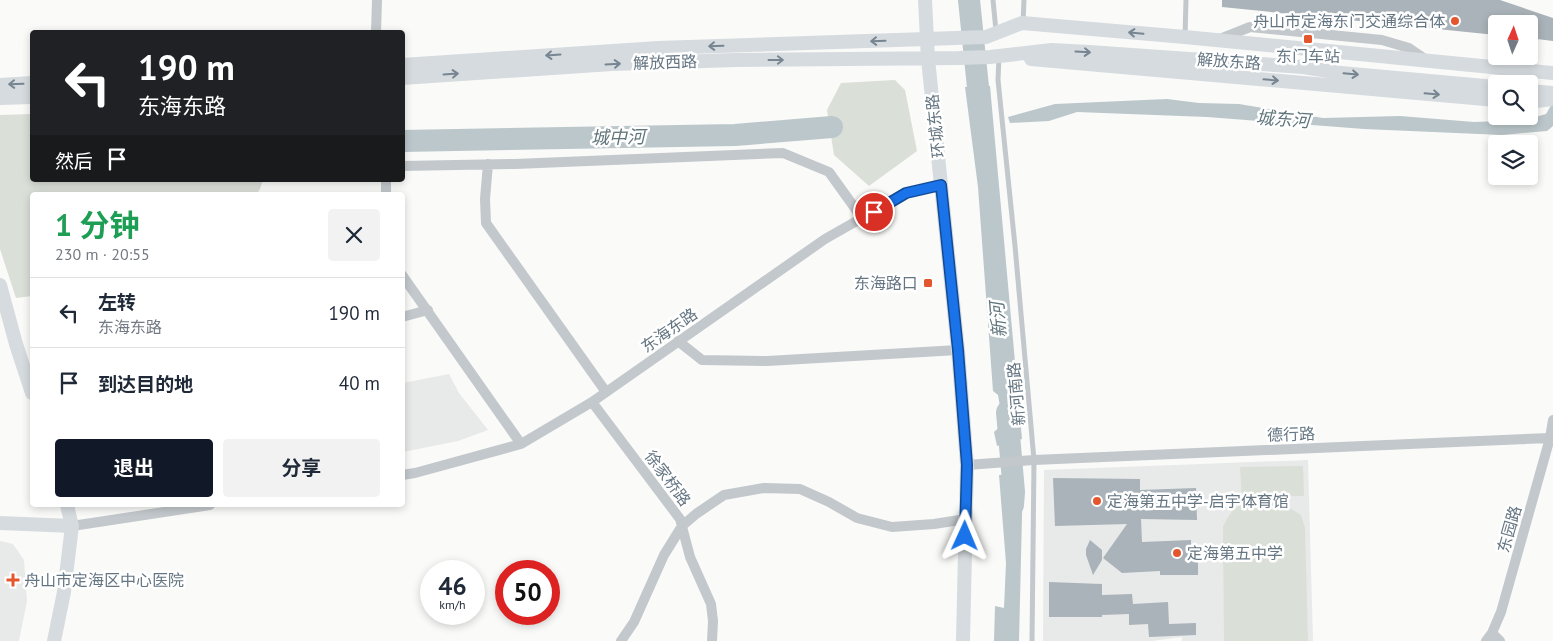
<!DOCTYPE html>
<html lang="zh">
<head>
<meta charset="utf-8">
<style>
	:root { --surface:#fff; --page:#f2f2f3; --text:#1f2937; --muted:#747a83; --line:#e0e1e3; --accent:#111827 }
	body { margin:0; font-family:"PT Sans","Noto Sans SC",sans-serif; background:var(--page); color:var(--text); height:100vh; display:flex; flex-direction:column; font-size:19px; white-space:nowrap }
	* { box-sizing:border-box; margin:0 }
	p { font-size:16px; color:var(--muted) }
	.icon { flex:none; width:28px; height:28px; fill:none; stroke:currentColor; stroke-width:2; stroke-linecap:round; stroke-linejoin:round }
	.map { position:relative; flex:1; overflow:hidden }
	.details { position:absolute; left:30px; top:192px; width:375px; height:315px; display:flex; flex-direction:column; background:var(--surface); border-radius:5px; box-shadow:0 2px 8px #0003 }
	.details>* { flex:none }
	.guide { position:absolute; left:30px; top:30px; width:375px; height:152px; border-radius:5px; box-shadow:0 2px 8px #0003; background:#202124; color:#fff; overflow:hidden }
	.needle { width:32px; rotate:3deg }
	.controls { position:absolute; left:1488px; top:15px; display:grid; gap:10px }
	.controls a { display:grid; place-items:center; width:50px; height:50px; border-radius:5px; background:var(--surface); box-shadow:0 2px 8px #0003; font-size:25px }
	.speed { position:absolute; left:420px; top:560px; display:flex; gap:10px; font-size:25px; font-weight:700; text-align:center }
	.speed>* { display:grid; place-content:center; width:65px; height:65px; border-radius:50%; background:var(--surface); box-shadow:0 2px 8px #0003; line-height:1 }
	.speed small { font-size:12px; font-weight:400 }
	.speed .limit { border:8px solid #d22; background:#fff; color:#111 }
	.pin { position:absolute; display:grid; place-items:center; width:42px; height:42px; color:#fff; margin:-21px; border:2px solid #fff; border-radius:50%; box-shadow:0 1px 5px #0007 }
	.me { position:absolute; width:55px; margin:-28px; rotate:1deg; stroke-linejoin:round; filter:drop-shadow(0 0 4px #0008) }
	.turn { display:flex; align-items:center; gap:18px; height:105px; padding:0 25px; font-size:22px }
	.turn .icon { width:65px; height:65px; stroke-width:2.5 }
	.turn b { display:block; font-size:35px; line-height:42px }
	.then { display:flex; align-items:center; height:48px; padding:0 25px; background:#0003; gap:10px; font-size:19px }
	.round { display:grid; place-items:center; flex:none; width:52px; height:52px; border-radius:5px; background:var(--page) }
	.headline { display:flex; align-items:center; justify-content:space-between; height:85px; padding:0 25px }
	h1 { font-size:30px; font-weight:700; line-height:38px; color:#1e9e55 }
	.action { display:flex; gap:10px; margin-top:auto; padding:10px 25px }
	.action a { flex:1; height:58px; border-radius:5px; background:var(--accent); color:#fff; font-size:20px; font-weight:700; line-height:58px; text-align:center }
	.action a+a { background:var(--page); color:var(--text) }
	ul { padding:0; list-style:none }
	li { display:flex; align-items:center; gap:15px; height:70px; padding:0 25px; border-top:1px solid var(--line) }
	li div { flex:1 }
	li b { display:block; font-size:19px }
	li em { font-style:normal }
	.map>svg:first-child { display:block }
	.built { fill:#e8e9e9 }
	.green { fill:#dadfd7 }
	.water { fill:#bbc7cb }
	.lines { fill:none; stroke-linecap:round; stroke-linejoin:round }
	.river { stroke:#bbc7cb; stroke-width:22 }
	.building { fill:#aab3b9 }
	.lane { stroke:#c3c8cc; stroke-width:5 }
	.street { stroke:#c3c8cc; stroke-width:10 }
	.secondary { stroke:#d6dbdf; stroke-width:14 }
	.oneway { stroke:#768591 }
	.route-casing { stroke:#114b97; stroke-width:12 }
	.route { stroke:#1a73e8; stroke-width:9 }
	.poi-dot { fill:#e4572e; stroke:#fff; stroke-width:2 }
	.labels { text-anchor:middle; dominant-baseline:central; stroke-width:5; stroke-linejoin:round; paint-order:stroke }
	.poi-label { font-size:16px; fill:#657683; stroke:#fff; text-anchor:start }
	.street-label { font-size:16px; fill:#657683; stroke:#fff }
	.water-label { font-size:18px; font-style:italic; fill:#60757c; stroke:#fff }
</style>
</head>
<body>
<div class="map">
<svg width="1553" height="641" viewBox="0 0 1553 641">
	<rect width="100%" height="100%" fill="#fafaf8"/>
	<path class="built" d="M449 374 459 393 488 430 458 441 403 452V383Z
		M1308 460 1313 641H1182V637L1152 641H1043L1044 470Z
		M0 541 13 544 24 560 27 601 19 641H0Z"/>
	<path class="green" d="M895 80 905 90 917 151 869 186 834 155 827 110 841 83Z
		M32 114V180H263L260 189 256 195H32V296L16 298 0 249V115Z
		M1303 466 1304 496 1242 497 1240 467Z
		M1266 499 1281 503 1301 515 1305 528 1308 641H1224L1223 527C1233 505 1242 501 1266 499Z"/>
	<path class="water" d="M990 86 1022 439 997 446 994 432 1003 424 998 395 993 391 978 187 965 87Z
		M1167 99 1199 103 1239 104 1323 118 1400 116 1474 122 1525 120 1546 114 1553 102V126L1547 131 1502 135 1364 129 1207 117 1077 112 1049 121 1010 123 1008 117 1055 104Z
		M1023 474 1019 641H994L995 606 1004 608 1006 563 999 475Z"/>
	<g class="lines">
		<path class="river" d="M969 0 981 116
			M402 141 735 135 832 127
			M1007 412 1014 492 1013 505"/>
	</g>
	<path class="building" d="M1222 0H1500L1553 18V41L1529 38V24H1496V35L1222 7Z
		M1053 478 1140 479V490L1196 488 1197 520 1141 519 1142 542 1191 540V547H1198V575H1160V571L1122 573 1103 558 1127 524 1055 526Z
		M1090 540 1102 550V560L1093 575 1086 555V549Z
		M1049 582 1102 584V595L1132 594 1133 604 1168 602 1169 624 1196 623V635L1149 637 1148 624 1129 625V614L1102 615V617H1049Z"/>
	<g class="lines">
		<path class="lane" d="M993 0 996 31
			M1023 22 1024 0
			M1185 36 1186 0
			M999 56 998 80 1015 246 1034 460 1032 641"/>
		<path class="street" d="M376 32 377 0
			M1220 39 1250 27 1382 40 1409 48 1425 59
			M488 164 485 199 486 223 606 392
			M402 166 515 164 783 153 829 172 862 218
			M386 195V180
			M402 275 521 444
			M402 317 428 310
			M678 341 702 360 767 361 958 350
			M592 402 680 519 690 557 711 604 713 621 712 641
			M967 465 1034 460 1550 438
			M402 475 415 473 521 444 592 402 825 239 906 193 941 185
			M72 526 210 505
			M621 641 634 622 664 555 682 526 696 514 724 495 764 488 800 489 829 502 857 518 892 527 934 524 966 519
			M1486 641 1492 633
			M1500 641 1492 633 1501 612 1550 438 1553 420"/>
		<path class="secondary" d="M925 0 928 59 958 350 967 465 963 641
			M1031 59 1496 100
			M402 65 658 48 986 37 1022 23 1185 37 1553 73
			M402 78 612 64 736 60 959 58 990 57 1052 50 1089 52 1303 67 1341 73 1496 87
			M0 85 32 83
			M1529 91 1553 93
			M0 98 32 97
			M1529 102 1553 99
			M0 285 16 344 32 393
			M0 523 72 526
			M54 641 64 592 72 526 67 505"/>
	</g>
	<defs><path id="oneway-shaft" d="M-6 0H5M1.5-3L5.5 0L1.5 3" fill="none" stroke-width="1.6" stroke-linecap="round" stroke-linejoin="round" transform="scale(1.25)"/></defs>
	<g class="oneway">
		<use href="#oneway-shaft" transform="translate(1136 33) rotate(-175)"/>
		<use href="#oneway-shaft" transform="translate(878 41) rotate(178)"/>
		<use href="#oneway-shaft" transform="translate(716 46) rotate(178)"/>
		<use href="#oneway-shaft" transform="translate(1083 52) rotate(3)"/>
		<use href="#oneway-shaft" transform="translate(553 55) rotate(176)"/>
		<use href="#oneway-shaft" transform="translate(776 60)"/>
		<use href="#oneway-shaft" transform="translate(613 64) rotate(-3)"/>
		<use href="#oneway-shaft" transform="translate(451 74) rotate(-4)"/>
		<use href="#oneway-shaft" transform="translate(1351 74) rotate(5)"/>
		<use href="#oneway-shaft" transform="translate(1271 80) rotate(5)"/>
		<use href="#oneway-shaft" transform="translate(16 84) rotate(178)"/>
		<use href="#oneway-shaft" transform="translate(1432 94) rotate(5)"/>
	</g>
	<g class="lines">
		<defs>
			<path id="route" d="M874 212 906 193 941 185 958 350 967 465 965 536"/>
		</defs>
		<use href="#route" class="route-casing"/>
		<use href="#route" class="route"/>
	</g>
	<g class="poi-dot">
		<circle cx="1455" cy="21" r="5"/>
		<rect x="1303" y="34" width="10" height="10" rx="2.5"/>
		<rect x="923" y="278" width="10" height="10" rx="2.5"/>
		<circle cx="1097" cy="501" r="5"/>
		<circle cx="1177" cy="553" r="5"/>
		<path d="M10.5 572.5h5v5h5v5h-5v5h-5v-5h-5v-5h5z"/>
	</g>
	<g class="labels">
		<g class="poi-label">
			<text x="1445" y="21" text-anchor="end">舟山市定海东门交通综合体</text>
			<text x="1308" y="56" text-anchor="middle">东门车站</text>
			<text x="918" y="283" text-anchor="end">东海路口</text>
			<text x="1107" y="501">定海第五中学-启宇体育馆</text>
			<text x="1187" y="553">定海第五中学</text>
			<text x="24" y="580">舟山市定海区中心医院</text>
		</g>
		<g class="street-label">
			<text transform="translate(1229 61) rotate(4)">解放东路</text>
			<text transform="translate(665 62) rotate(-2)">解放西路</text>
			<text transform="translate(935 126) rotate(-96)">环城东路</text>
			<text transform="translate(669 330) rotate(-35)">东海东路</text>
			<text transform="translate(1016 394) rotate(-95)">新河南路</text>
			<text transform="translate(1291 434) rotate(-2)">德行路</text>
			<text transform="translate(668 478) rotate(53)">徐家桥路</text>
			<text transform="translate(1509 529) rotate(-74)">东园路</text>
		</g>
		<g class="water-label">
			<text transform="translate(1283 119) rotate(4)">城东河</text>
			<text transform="translate(618 137) rotate(-1)">城中河</text>
			<text transform="translate(998 320) rotate(-95)">新河</text>
		</g>
	</g>
</svg>
<div class="controls">
<a><svg class="needle" viewBox="-14 -14 28 28"><path d="M0-13l5 13h-10z" fill="#e53935"/><path d="M0 13l5-13h-10z" fill="#747a83"/></svg></a>
<a><svg class="icon" aria-label="search" viewBox="0 0 24 24"><circle cx="10" cy="10" r="6"/><path d="M15 15l6 6"/></svg></a>
<a><svg class="icon" aria-label="layers" viewBox="0 0 24 24"><path d="M12 4l9 5-9 5-9-5zM3 14l9 5 9-5"/></svg></a>
</div>
<div class="speed"><div>46<small>km/h</small></div><div class="limit">50</div></div>
<div class="pin" style="left:874px;top:212px;background:#d93025"><svg class="icon" aria-label="arrive" viewBox="0 0 24 24"><path d="M6 21V4h12l-3 4 3 4H6"/></svg></div>
<svg class="me" style="left:965px;top:536px" viewBox="-20 -20 40 40"><path d="M0-17L14 15 0 8-14 15z" fill="#1a73e8" stroke="#fff" stroke-width="4"/></svg>
<div class="guide">
<div class="turn"><svg class="icon" aria-label="left" viewBox="0 0 24 24"><path d="M17 20v-9H6M10 6l-5 5 5 5"/></svg><div><b>190 m</b>东海东路</div></div>
<div class="then">然后<svg class="icon" aria-label="arrive" viewBox="0 0 24 24"><path d="M6 21V4h12l-3 4 3 4H6"/></svg></div>
</div>
<section class="details">
<div class="headline"><div><h1>1 分钟</h1><p>230 m · 20:55</p></div><a class="round"><svg class="icon" aria-label="close" viewBox="0 0 24 24"><path d="M6 6l12 12M18 6L6 18"/></svg></a></div>
<ul>
<li><svg class="icon" aria-label="left" viewBox="0 0 24 24"><path d="M17 20v-9H6M10 6l-5 5 5 5"/></svg><div><b>左转</b><p>东海东路</p></div><em>190 m</em></li>
<li><svg class="icon" aria-label="arrive" viewBox="0 0 24 24"><path d="M6 21V4h12l-3 4 3 4H6"/></svg><div><b>到达目的地</b></div><em>40 m</em></li>
</ul>
<div class="action"><a>退出</a><a>分享</a></div>
</section>
</div>
</body>
</html>
